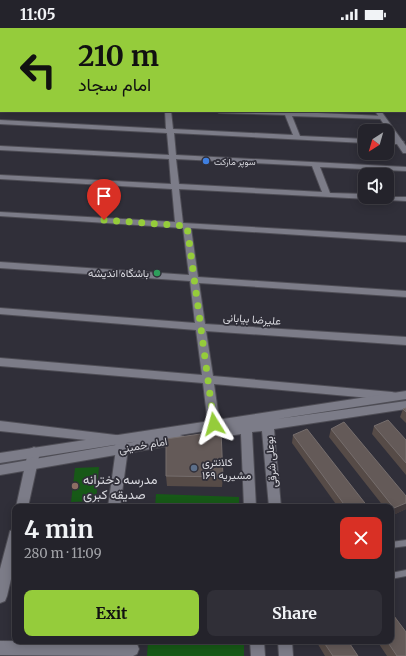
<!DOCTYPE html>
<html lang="en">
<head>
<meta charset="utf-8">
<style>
	:root { --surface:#24232b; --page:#302f37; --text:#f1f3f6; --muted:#a3a4a9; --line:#414047; --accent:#95cc3b }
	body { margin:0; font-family:Merriweather,Vazirmatn,serif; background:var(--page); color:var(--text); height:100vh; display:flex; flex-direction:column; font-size:15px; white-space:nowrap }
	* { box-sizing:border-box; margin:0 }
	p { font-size:13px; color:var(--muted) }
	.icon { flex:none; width:22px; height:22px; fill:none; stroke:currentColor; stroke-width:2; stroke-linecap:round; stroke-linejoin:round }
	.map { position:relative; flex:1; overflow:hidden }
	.side { position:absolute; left:12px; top:476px; width:382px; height:140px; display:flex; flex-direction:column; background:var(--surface); border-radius:8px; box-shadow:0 2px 10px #0003,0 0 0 1px var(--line) }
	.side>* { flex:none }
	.hud { position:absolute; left:0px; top:0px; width:406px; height:84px; box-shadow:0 2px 10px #0003,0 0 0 1px var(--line); background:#95cc3b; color:#111; overflow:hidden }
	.needle { width:26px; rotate:217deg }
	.buttons { position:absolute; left:358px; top:96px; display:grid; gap:8px }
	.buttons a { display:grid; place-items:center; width:36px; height:36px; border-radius:8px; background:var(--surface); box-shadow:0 2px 10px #0003,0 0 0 1px var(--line); font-size:20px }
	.pin { position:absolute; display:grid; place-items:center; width:34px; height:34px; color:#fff; margin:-41px -17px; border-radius:50% 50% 50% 0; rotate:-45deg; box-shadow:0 0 4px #0007 }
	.pin .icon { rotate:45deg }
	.me { position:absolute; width:44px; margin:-22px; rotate:352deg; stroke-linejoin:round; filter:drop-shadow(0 0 3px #0008) }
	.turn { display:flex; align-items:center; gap:14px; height:84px; padding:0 12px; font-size:18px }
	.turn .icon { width:52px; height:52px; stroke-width:2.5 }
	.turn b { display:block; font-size:28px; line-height:34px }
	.round { display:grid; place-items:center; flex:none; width:42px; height:42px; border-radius:8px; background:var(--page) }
	.headline { display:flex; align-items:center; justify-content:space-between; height:68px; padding:0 12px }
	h1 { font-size:24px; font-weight:700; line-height:30px }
	.button { display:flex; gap:8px; margin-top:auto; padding:8px 12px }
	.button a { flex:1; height:46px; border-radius:8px; background:var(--accent); color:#111; font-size:16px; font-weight:700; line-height:46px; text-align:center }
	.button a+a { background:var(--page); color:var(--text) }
	.status { display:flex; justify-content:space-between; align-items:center; height:28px; padding:0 20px; background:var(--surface); direction:ltr }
	.status svg { height:11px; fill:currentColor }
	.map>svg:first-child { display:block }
	.green { fill:#175917 }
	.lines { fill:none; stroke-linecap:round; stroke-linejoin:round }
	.service-casing { stroke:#4e4d55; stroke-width:2 }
	.minor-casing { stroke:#4e4d55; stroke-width:2 }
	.secondary-casing { stroke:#4e4d55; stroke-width:2 }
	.service { fill:#7c7c88; fill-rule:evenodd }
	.minor { fill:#7c7c88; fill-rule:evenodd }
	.secondary { fill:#7c7c88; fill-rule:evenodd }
	.wall { fill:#564b47 }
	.shaded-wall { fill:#41393b }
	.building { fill:#645a58; stroke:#766e6d }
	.route { stroke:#95cc3b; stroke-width:7; stroke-dasharray:0 12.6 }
	.shop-dot { fill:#3f7fe0; stroke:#302f39; stroke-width:1.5 }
	.leisure-dot { fill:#2e9e5b; stroke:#302f39; stroke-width:1.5 }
	.service-dot { fill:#5c6f8a; stroke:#302f39; stroke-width:1.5 }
	.education-dot { fill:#8d6e63; stroke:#302f39; stroke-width:1.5 }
	.labels { text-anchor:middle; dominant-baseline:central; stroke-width:3.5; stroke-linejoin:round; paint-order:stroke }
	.far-poi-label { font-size:9px; fill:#d8d8de; stroke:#302f39; text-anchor:start }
	.poi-label { font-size:11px; fill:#d8d8de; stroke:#302f39; text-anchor:end }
	.street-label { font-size:11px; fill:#d8d8de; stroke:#302f39 }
	.near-poi-label { font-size:13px; fill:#d8d8de; stroke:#302f39; text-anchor:start }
</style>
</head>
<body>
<div class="status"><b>11:05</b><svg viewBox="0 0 49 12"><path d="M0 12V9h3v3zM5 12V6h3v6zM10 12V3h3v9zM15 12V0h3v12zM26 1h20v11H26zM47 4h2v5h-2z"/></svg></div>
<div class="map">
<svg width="406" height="628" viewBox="0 0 406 628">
	<rect width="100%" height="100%" fill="#302f39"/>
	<path class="green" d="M99 439 96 473 71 474 75 440Z
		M156 466 239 469V479H155Z
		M148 613H244V628H147Z"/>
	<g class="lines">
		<defs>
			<path id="service" d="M406 512V518L391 520V514Z
				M406 542V548L391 551V545Z"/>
			<path id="minor" d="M72 0H78V1H72Z
				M101 0H107V1H101Z
				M151 0H164L163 1Z
				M357 0H363L364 1H358Z
				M0 9H1V13H0Z
				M405 14H406V18H405Z
				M0 19H1V23H0Z
				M405 28H406V32H405Z
				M0 37H1V41H0Z
				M405 49H406V54H405Z
				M0 54H1V58H0Z
				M0 70H1V74H0Z
				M165 83H171L173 101 293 107 285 87 219 85 216 83H273L384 88V90L382 91 292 88 300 108 365 111V115L174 105 176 127 406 139V143L320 139 330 165 365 166V169H406V173L179 161 183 195 406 208V214L191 200 198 249 406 263V269L199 255 205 296 406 309V317L206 303 213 348 392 364 396 365 397 368 396 371 392 372 214 356 221 405 219 408 215 410 211 408 209 405 203 355 0 338V330L202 347 196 302 0 286V280L195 295 190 253 0 240V234L189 247 183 200 0 188V184L175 194 172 161 0 151V147L171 156 169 131 0 122V118L169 127 167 105 0 96V92L166 101ZM176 131 312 138 322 164 179 156Z
				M387 112H400L404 114 400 116H387Z
				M0 393 124 408 128 421 120 479H108L116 421 115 415 0 403Z
				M34 419 38 421 40 424 28 479H16L28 424 30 421Z
				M15 501V534L7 568 5 573 0 575V541L9 507 10 503Z
				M0 613 132 614 137 616 139 621 137 626 133 628 0 627Z"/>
			<path id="secondary" d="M316 0H322V1H316Z
				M375 83H381L406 118V125H403Z
				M406 363V371L277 391 406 373V381L274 401 281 479H269L262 403 252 404 256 479H244L241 406 209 411 205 409 203 406 205 403 180 407 183 408 185 411 183 414 179 416 0 447V437L139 413 0 435V425Z
				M250 613H264L265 628H251Z
				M278 613H292L293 628H279Z"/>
		</defs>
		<use href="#service" class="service-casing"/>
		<use href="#minor" class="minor-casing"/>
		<use href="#secondary" class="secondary-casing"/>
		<use href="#service" class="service"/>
		<use href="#minor" class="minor"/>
		<use href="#secondary" class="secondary"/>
	</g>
	<path class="wall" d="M406 380V395L400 389 403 381Z
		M374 398 406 412V447L372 406Z
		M331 401 406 468V481L391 488V479H384L329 409Z
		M293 407 368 479H338L292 415Z
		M166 448 223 449 222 459 167 458Z
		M316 613H348L358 628H325Z
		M377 613H391L406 628H387Z"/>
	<path class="shaded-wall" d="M406 475V481L391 488 394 480Z"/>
	<path class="building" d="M406 380V384L403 381Z
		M388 392 406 412V435L374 398Z
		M344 394 406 468V475L394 480 331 401Z
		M307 401 368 479H346L293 407Z
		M221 403 223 449 166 448V411Z
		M391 584 406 604V628H397L387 613H391Z
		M323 613H348L358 628H333Z"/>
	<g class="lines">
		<path class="route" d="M104 192 187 198 214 396"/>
	</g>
	<circle class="shop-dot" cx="206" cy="133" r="4"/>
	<circle class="leisure-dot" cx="157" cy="245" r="4"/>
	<circle class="service-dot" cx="194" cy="440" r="4"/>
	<circle class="education-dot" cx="75" cy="458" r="4"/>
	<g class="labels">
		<g class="far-poi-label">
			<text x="214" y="133">سوپر مارکت</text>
		</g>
		<g class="poi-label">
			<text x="149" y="245">باشگاه اندیشه</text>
			<text x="202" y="434" text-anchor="start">کلانتری<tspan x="202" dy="13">۱۶۹ مشیریه</tspan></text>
		</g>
		<g class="street-label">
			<text transform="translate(252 291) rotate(4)">علیرضا بیابانی</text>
			<text transform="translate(143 417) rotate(-10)">امام خمینی</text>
			<text transform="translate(271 434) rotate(-95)">بوعلی شرقی</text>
		</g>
		<g class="near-poi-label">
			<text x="83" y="451">مدرسه دخترانه<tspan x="83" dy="15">صدیقه کبری</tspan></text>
		</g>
	</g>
</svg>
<div class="buttons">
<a><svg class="needle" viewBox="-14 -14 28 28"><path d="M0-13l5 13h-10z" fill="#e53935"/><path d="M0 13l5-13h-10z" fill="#a3a4a9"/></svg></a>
<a><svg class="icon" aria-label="sound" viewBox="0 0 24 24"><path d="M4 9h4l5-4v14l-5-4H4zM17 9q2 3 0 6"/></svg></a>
</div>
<div class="pin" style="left:104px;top:192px;background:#d93025"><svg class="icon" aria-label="arrive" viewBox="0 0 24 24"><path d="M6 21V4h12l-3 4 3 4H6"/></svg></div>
<svg class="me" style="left:214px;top:396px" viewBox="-20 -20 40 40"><path d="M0-17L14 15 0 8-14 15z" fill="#95cc3b" stroke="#fff" stroke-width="4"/></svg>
<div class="hud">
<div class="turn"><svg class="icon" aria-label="left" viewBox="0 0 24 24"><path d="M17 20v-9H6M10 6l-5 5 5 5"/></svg><div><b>210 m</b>امام سجاد</div></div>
</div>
<section class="side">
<div class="headline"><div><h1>4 min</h1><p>280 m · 11:09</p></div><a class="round" style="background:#d93025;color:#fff"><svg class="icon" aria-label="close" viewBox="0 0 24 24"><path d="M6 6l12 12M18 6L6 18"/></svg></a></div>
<div class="button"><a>Exit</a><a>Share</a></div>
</section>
</div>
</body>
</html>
